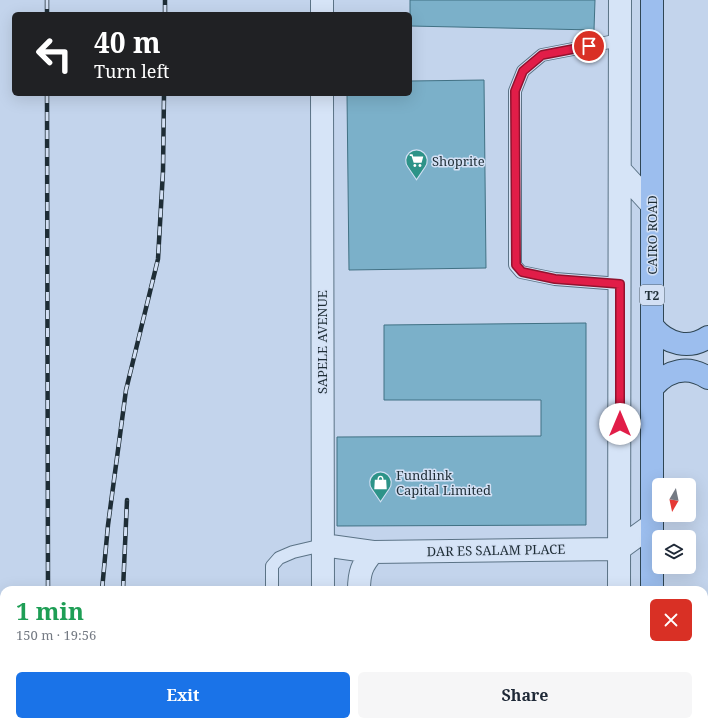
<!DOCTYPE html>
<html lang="en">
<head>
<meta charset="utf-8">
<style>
	:root { --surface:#fff; --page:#f6f6f7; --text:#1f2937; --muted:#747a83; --accent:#1a73e8 }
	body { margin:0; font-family:"Noto Serif",serif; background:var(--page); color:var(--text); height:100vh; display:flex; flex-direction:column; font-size:15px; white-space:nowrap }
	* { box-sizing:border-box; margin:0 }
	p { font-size:13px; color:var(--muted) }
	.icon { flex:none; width:22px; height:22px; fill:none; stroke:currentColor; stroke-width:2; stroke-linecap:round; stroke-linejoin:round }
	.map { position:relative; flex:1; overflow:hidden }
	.drawer { position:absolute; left:0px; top:586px; width:708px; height:140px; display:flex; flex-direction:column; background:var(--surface); border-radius:12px 12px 0 0; box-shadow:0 4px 16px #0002 }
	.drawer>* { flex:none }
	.banner { position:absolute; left:12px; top:12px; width:400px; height:84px; border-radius:6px; box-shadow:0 4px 16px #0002; background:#202124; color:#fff; overflow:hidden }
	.needle { width:26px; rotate:189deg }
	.buttons { position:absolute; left:652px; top:478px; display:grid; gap:8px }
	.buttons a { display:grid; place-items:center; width:44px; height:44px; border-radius:6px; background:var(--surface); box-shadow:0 4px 16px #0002; font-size:20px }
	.pin { position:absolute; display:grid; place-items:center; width:34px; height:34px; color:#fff; margin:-17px; border:2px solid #fff; border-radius:50%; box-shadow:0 1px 4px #0007 }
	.me { position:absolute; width:44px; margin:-22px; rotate:0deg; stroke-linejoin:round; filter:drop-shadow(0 0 3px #0008) }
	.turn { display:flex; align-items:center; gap:14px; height:84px; padding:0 16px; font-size:18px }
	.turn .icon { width:52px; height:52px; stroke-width:2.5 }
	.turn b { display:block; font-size:28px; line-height:34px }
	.round { display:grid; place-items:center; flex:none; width:42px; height:42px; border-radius:6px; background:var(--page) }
	.overview { display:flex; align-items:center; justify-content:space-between; height:68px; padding:0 16px }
	h1 { font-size:24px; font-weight:700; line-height:30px; color:#1e9e55 }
	.cta { display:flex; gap:8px; margin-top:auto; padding:8px 16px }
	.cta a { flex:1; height:46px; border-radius:6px; background:var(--accent); color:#fff; font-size:16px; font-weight:700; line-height:46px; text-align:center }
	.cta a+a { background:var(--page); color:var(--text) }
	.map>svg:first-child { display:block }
	.building { fill:#7bb0c9; stroke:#417184 }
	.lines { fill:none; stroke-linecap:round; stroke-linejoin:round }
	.lane-casing { stroke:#5b7386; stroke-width:14 }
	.street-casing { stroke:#5b7386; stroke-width:24 }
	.primary-casing { stroke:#2f4654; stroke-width:24 }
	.lane { stroke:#d6e4f7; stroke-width:12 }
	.street { stroke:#d6e4f7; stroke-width:22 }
	.primary { stroke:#9cbeee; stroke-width:22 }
	.rail-casing { stroke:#1e2d36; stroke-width:4.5 }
	.rail { stroke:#d3e0f4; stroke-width:3; stroke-dasharray:9; stroke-linecap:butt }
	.route-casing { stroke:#92132f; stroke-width:10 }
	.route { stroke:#e11d48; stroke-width:7 }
	.labels { text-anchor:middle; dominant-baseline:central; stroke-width:3; stroke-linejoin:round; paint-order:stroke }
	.shield { fill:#d3e0f4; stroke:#54636f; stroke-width:1 }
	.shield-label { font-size:12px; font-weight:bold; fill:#1e2d36 }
	.poi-label { font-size:13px; fill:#1e2d36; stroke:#d3e0f4; text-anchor:start }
	.street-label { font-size:13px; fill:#1e2d36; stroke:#d3e0f4 }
</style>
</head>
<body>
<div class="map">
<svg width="708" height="726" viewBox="0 0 708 726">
	<rect width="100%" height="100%" fill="#c3d4ec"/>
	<path class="building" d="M410 0H595L594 30 410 26Z
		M484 80 486 268 349 270 347 94H410V81Z
		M586 323V525L337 526V437L541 436V400H384V325Z"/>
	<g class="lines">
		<defs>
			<path id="lane" d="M620 284 555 279 521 272 515 265V91L523 71 542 55 620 40
				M272 590V566L279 558 293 552 323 545
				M273 722V726
				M588 722V726"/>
			<path id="street" d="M322 0V14
				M322 94 323 590
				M620 170 652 205
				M323 545 373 552 619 549 652 525
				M359 590C359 572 362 565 373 552
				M619 590 620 0"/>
			<path id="primary" d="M652 0V590
				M653 327C667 344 689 350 708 337
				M653 387C668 370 688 365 708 378
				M653 722V726"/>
		</defs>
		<use href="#lane" class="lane-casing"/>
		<use href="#street" class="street-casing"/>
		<use href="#primary" class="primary-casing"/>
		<use href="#lane" class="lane"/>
		<use href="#street" class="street"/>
		<use href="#primary" class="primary"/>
		<defs>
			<path id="rail" d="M47 0V14
				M165 14V0
				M47 94 48 590
				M102 590 108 525 126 390 158 259 163 171 164 94
				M123 590 127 500
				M48 722V726
				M76 722V726
				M89 726V722
				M106 726 107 722"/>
		</defs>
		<use href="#rail" class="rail-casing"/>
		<use href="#rail" class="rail"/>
	</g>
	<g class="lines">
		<defs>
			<path id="route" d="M589 46 542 55 523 71 515 91 516 265 522 272 555 279 620 284V424"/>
		</defs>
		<use href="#route" class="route-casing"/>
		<use href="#route" class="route"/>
	</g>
	<defs>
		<symbol id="supermarket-pin" viewBox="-11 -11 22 30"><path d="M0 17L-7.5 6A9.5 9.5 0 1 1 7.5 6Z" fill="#2d9388" stroke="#d3e0f4"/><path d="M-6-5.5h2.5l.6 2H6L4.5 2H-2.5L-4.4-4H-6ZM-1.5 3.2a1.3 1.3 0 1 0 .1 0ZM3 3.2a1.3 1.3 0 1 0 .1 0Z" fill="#fff"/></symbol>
		<symbol id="shop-pin" viewBox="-11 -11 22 30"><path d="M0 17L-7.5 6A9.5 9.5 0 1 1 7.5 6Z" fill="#2d9388" stroke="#d3e0f4"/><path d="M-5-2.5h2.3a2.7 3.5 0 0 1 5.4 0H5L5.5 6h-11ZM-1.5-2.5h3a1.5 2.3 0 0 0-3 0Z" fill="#fff"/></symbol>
	</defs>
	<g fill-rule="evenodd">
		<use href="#supermarket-pin" x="404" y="148" width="25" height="34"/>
		<use href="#shop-pin" x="368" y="470" width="25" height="34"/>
	</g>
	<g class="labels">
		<rect class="shield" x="640" y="285" width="24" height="20" rx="3"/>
		<g class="shield-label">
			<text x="652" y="295">T2</text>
		</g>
		<g class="poi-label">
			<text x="432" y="161">Shoprite</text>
			<text x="396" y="475">Fundlink<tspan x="396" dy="15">Capital Limited</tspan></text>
		</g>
		<g class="street-label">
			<text transform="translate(652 235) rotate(-90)">CAIRO ROAD</text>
			<text transform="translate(322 342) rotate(-90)">SAPELE AVENUE</text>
			<text transform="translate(496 550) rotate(-1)">DAR ES SALAM PLACE</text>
		</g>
	</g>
</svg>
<div class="buttons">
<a><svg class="needle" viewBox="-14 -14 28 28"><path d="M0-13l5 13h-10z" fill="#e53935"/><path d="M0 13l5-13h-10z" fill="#747a83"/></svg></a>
<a><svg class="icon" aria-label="layers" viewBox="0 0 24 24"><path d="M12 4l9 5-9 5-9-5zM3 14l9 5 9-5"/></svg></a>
</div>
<div class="pin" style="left:589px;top:46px;background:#d93025"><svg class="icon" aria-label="arrive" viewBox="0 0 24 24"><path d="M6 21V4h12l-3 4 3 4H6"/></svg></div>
<svg class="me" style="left:620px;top:424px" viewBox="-20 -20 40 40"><circle r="19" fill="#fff"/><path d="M0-13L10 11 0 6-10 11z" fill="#e11d48"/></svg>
<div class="banner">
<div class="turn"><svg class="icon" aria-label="left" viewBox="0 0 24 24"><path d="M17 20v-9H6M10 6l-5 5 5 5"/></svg><div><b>40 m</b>Turn left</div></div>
</div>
<section class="drawer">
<div class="overview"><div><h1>1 min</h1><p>150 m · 19:56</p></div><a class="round" style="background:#d93025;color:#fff"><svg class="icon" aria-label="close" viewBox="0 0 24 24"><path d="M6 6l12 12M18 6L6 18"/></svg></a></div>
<div class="cta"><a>Exit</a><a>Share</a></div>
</section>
</div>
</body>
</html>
